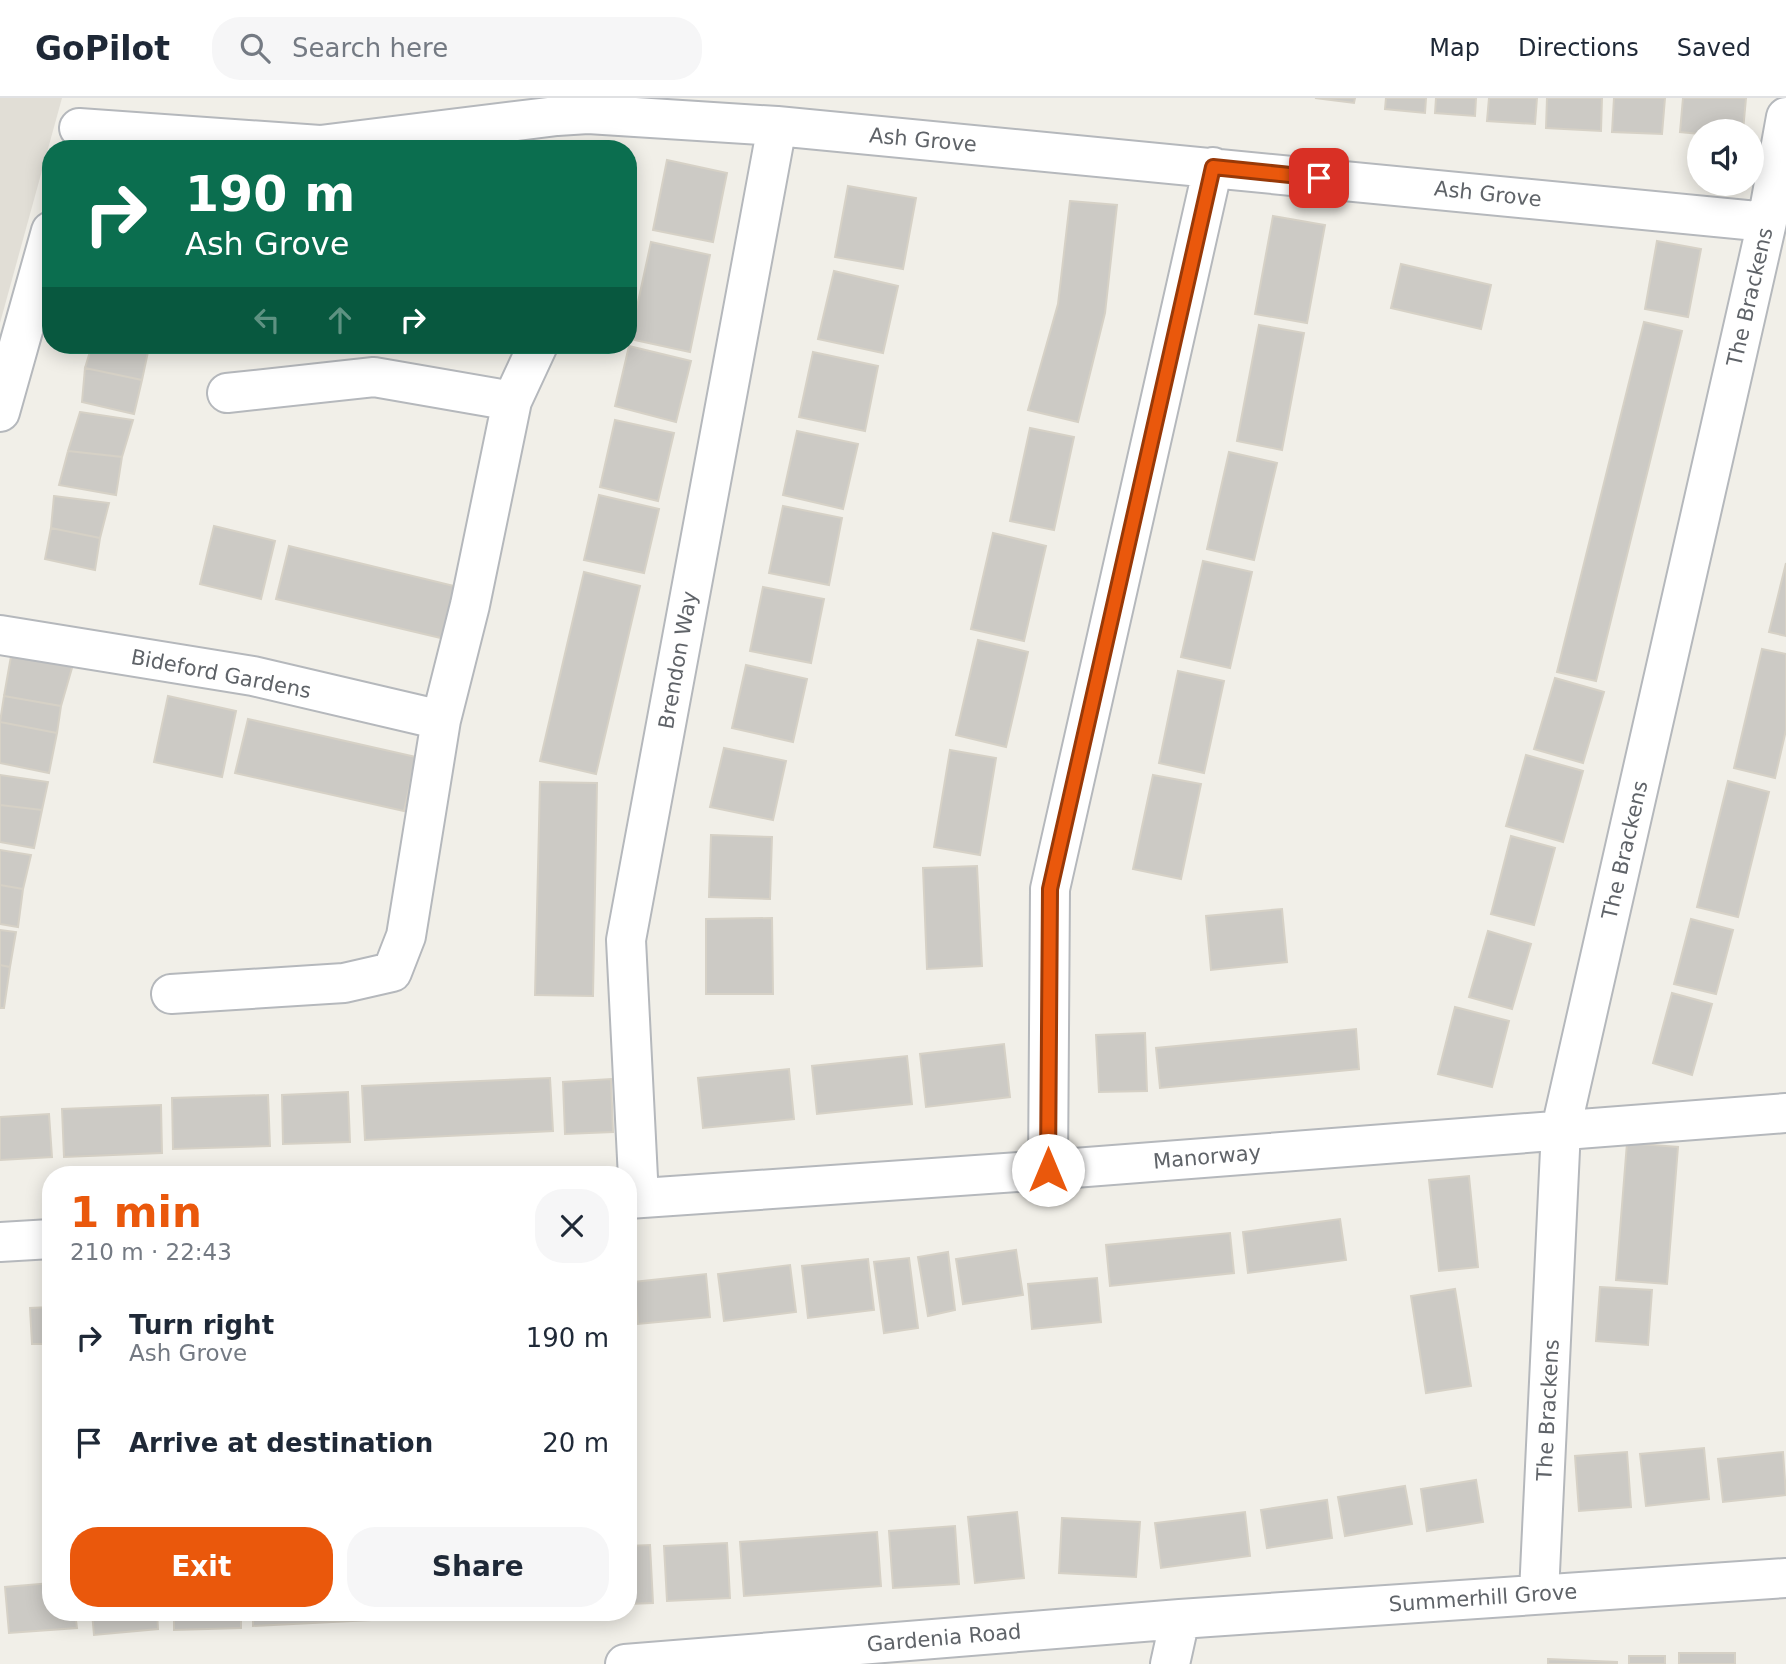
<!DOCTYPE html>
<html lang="en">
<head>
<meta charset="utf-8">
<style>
	:root { --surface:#fff; --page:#f6f6f7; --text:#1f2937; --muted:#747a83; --line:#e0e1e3; --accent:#ea580c }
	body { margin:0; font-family:"DejaVu Sans",sans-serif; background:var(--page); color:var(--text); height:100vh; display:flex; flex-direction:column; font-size:26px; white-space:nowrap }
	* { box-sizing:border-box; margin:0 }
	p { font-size:23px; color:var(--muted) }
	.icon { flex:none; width:38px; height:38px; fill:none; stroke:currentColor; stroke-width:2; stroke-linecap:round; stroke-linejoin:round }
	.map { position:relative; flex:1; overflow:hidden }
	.drawer { position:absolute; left:42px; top:1068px; width:595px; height:455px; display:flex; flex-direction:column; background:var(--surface); border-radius:28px; box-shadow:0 4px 18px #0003 }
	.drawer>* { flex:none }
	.banner { position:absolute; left:42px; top:42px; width:595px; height:214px; border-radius:28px; box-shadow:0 4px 18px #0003; background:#0b6e4f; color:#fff; overflow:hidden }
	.fabs { position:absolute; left:1687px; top:21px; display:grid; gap:14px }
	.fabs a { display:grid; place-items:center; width:77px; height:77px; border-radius:50%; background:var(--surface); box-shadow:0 4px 18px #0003; font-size:35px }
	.pin { position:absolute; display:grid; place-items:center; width:60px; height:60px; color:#fff; margin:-30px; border-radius:14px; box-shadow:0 4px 10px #0006 }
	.me { position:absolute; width:77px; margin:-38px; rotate:0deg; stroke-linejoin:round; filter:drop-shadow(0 0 5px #0008) }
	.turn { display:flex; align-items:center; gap:24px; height:147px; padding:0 28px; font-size:32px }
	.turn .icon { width:91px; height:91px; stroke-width:2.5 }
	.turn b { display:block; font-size:49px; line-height:60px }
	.lanes { display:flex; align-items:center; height:66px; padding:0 28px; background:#0003; justify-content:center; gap:35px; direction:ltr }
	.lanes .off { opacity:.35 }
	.round { display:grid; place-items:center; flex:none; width:74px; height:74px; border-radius:28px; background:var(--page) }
	.headline { display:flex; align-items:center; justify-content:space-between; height:119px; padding:0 28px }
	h1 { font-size:42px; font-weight:700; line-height:52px; color:var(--accent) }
	.cta { display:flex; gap:14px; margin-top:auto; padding:14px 28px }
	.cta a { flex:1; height:80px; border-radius:28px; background:var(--accent); color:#fff; font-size:28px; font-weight:700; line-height:80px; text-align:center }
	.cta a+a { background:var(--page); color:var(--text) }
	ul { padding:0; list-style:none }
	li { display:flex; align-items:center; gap:21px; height:105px; padding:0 28px }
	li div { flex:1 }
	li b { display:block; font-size:26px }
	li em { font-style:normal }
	header { display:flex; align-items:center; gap:42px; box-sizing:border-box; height:98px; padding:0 35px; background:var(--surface); border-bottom:2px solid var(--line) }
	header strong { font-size:33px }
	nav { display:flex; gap:38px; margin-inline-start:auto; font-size:24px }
	.search { width:490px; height:63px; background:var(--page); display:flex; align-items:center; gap:18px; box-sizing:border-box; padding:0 24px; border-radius:28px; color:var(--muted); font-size:26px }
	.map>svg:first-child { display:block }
	.education { fill:#e1ded6 }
	.building { fill:#cccac5; stroke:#d6d1c6; stroke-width:2 }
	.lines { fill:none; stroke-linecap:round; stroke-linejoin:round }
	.minor-casing { stroke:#b5b8bc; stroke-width:42 }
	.minor { stroke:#fff; stroke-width:38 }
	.route-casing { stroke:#983908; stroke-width:18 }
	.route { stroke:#ea580c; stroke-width:12 }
	.labels { text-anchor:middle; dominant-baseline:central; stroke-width:5; stroke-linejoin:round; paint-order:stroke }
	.street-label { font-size:21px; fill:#5f6368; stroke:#fff }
</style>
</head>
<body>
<header>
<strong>GoPilot</strong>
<div class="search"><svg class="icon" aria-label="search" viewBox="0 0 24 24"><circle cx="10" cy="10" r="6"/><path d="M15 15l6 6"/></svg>Search here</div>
<nav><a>Map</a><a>Directions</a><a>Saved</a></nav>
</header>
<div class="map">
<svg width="1786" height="1566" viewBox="0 0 1786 1566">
	<rect width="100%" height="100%" fill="#f1efe8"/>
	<path class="education" d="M0 0H62L0 225Z"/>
	<path class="building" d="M1315 0H1355L1354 5Z
		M1386 0H1426L1425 15 1385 11Z
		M1436 0H1476L1475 18 1435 15Z
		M1489 0H1537L1535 26 1487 23Z
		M1547 0H1602L1601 33 1546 30Z
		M1614 0H1665L1662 36 1612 34Z
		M1683 0H1746L1743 33H1699V36L1680 34Z
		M667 62 727 75 713 144 653 132Z
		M848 88 916 100 903 171 835 159Z
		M1070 103 1117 107 1105 215 1078 324 1028 312 1058 206Z
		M1273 118 1325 127 1307 225 1255 216Z
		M1657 143 1701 151 1688 219 1645 211Z
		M651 144 710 157 690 254 630 241Z
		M1401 166 1491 187 1481 231 1391 210Z
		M834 173 898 188 883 255 818 241Z
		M1644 224 1682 233 1596 583 1557 574Z
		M1259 227 1304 235 1282 352 1237 343Z
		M92 247H141L149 249 142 282 85 270Z
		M629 248 691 263 676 324 615 308Z
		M813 254 878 268 865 333 799 319Z
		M85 270 142 282 134 316 82 304Z
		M80 314 133 322 122 359 68 353Z
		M615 322 674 335 658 403 600 389Z
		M1030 330 1074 339 1054 432 1010 423Z
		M797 333 858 346 843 411 783 397Z
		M68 353 122 359 116 397 59 387Z
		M1229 354 1277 365 1254 462 1207 451Z
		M599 397 659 411 644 475 584 462Z
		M54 398 109 405 100 440 51 430Z
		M783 408 842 420 829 487 769 475Z
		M214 428 275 443 261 501 200 486Z
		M51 430 100 440 95 472 45 461Z
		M993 435 1046 448 1024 543 971 531Z
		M289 448 458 489 445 541 276 501Z
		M1203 463 1252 474 1230 570 1181 559Z
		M1786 465V538L1769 534Z
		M584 474 640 488 596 676 540 663Z
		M763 489 824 501 811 565 750 553Z
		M978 542 1028 554 1006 649 956 637Z
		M13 547 76 556 61 608 4 598Z
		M1762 551 1786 556V632L1775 680 1734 670Z
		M746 567 807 581 793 644 732 630Z
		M1178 573 1224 583 1204 675 1159 665Z
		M1555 580 1604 594 1583 665 1534 651Z
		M4 598 61 608 57 635 0 624Z
		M168 598 236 613 222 679 154 664Z
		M248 621 416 659 404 713 235 675Z
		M0 624 57 635 49 675 0 665Z
		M724 650 786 663 773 722 710 709Z
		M950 652 996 660 980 757 934 749Z
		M1526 657 1583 673 1563 744 1506 728Z
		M0 677 48 684 42 712 0 707Z
		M1153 677 1201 686 1181 781 1133 771Z
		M1728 683 1769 694 1738 819 1697 809Z
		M540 684 597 685 593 898 535 897Z
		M0 707 42 712 34 750 0 744Z
		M711 737 772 739 770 801 709 799Z
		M1511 738 1555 750 1534 827 1491 816Z
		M0 752 31 757 23 791 0 787Z
		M977 768 982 868 927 871 923 770Z
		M0 787 23 791 18 829 0 826Z
		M1282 811 1287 864 1211 872 1206 818Z
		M772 820 773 896H706V821Z
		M1691 821 1733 832 1716 896 1674 886Z
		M0 832 16 834 10 869 0 867Z
		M1488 833 1531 846 1512 911 1469 899Z
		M0 867 10 869 4 910H0Z
		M1672 895 1712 906 1692 977 1653 965Z
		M1455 909 1509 923 1492 989 1438 976Z
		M1356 931 1359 971 1160 990 1156 950Z
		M1145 935 1147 993 1099 994 1096 937Z
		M1004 946 1010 999 926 1009 920 956Z
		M907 958 912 1006 817 1016 812 968Z
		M789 971 794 1021 703 1030 698 980Z
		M550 980 553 1033 365 1042 362 988Z
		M611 981 613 1034 565 1036 563 984Z
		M348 994 350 1044 283 1046 282 997Z
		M268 997 270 1048 173 1051 172 1000Z
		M161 1007 162 1055 64 1059 62 1011Z
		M49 1016 52 1059 0 1062V1019Z
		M1627 1045 1678 1049 1667 1186 1616 1182Z
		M1469 1078 1478 1169 1439 1173 1429 1082Z
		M1340 1121 1346 1162 1248 1175 1243 1134Z
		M1230 1135 1234 1175 1110 1188 1106 1147Z
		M1016 1152 1023 1197 963 1206 956 1161Z
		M948 1154 955 1212 928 1218 918 1159Z
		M909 1160 918 1230 884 1235 874 1164Z
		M868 1161 874 1212 808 1220 802 1168Z
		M790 1167 796 1214 724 1223 718 1176Z
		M706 1176 710 1219 638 1226 634 1184Z
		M1097 1180 1101 1224 1032 1231 1028 1186Z
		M1600 1189 1652 1192 1648 1247 1596 1243Z
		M1455 1191 1471 1288 1426 1295 1411 1198Z
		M51 1209V1246H32L30 1210Z
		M1704 1350 1709 1401 1646 1408 1640 1356Z
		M1627 1354 1631 1409 1579 1413 1575 1358Z
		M1783 1354 1786 1397 1723 1404 1718 1361Z
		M1476 1382 1483 1424 1427 1433 1421 1391Z
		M1405 1388 1412 1426 1345 1438 1338 1399Z
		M1327 1402 1332 1440 1267 1450 1261 1412Z
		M1017 1414 1024 1480 975 1485 968 1419Z
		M1245 1414 1250 1458 1161 1470 1155 1425Z
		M1062 1420 1140 1424 1136 1479 1059 1475Z
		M955 1428 959 1486 893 1490 889 1433Z
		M877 1434 881 1488 744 1498 740 1444Z
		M727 1445 730 1500 667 1503 664 1448Z
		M650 1447 653 1505 628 1506V1448Z
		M51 1485V1514H75L77 1530 9 1535 5 1489Z
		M92 1514H157L158 1531 94 1537Z
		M174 1514H241V1530L174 1532Z
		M253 1514H371V1522L253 1528Z
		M384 1514H497L384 1521Z
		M1679 1555H1735V1566H1679Z
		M1629 1558H1665V1566H1629Z
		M1548 1561 1617 1564V1566H1548Z"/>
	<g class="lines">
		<defs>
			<path id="minor" d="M79 30 320 47 557 18 588 16 777 28 1767 124
				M227 295 374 279 512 303
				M0 314 51 133
				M0 537 253 578 441 622
				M171 896 344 885 392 874 406 838 441 622 470 507 512 303 538 247
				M1048 1072 1050 791 1213 69
				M639 1100 626 842 777 28
				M628 1101 1048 1072 1786 1015
				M0 1144 51 1141
				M1539 1495 1561 1031 1767 124 1786 19
				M625 1566 1180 1521 1786 1480
				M1170 1566 1180 1521"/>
		</defs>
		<use href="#minor" class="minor-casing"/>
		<use href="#minor" class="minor"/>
	</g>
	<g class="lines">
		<defs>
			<path id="route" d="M1048 1072 1050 791 1213 69 1319 80"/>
		</defs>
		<use href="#route" class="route-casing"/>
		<use href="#route" class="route"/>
	</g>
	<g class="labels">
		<g class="street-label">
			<text transform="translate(923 42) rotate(5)">Ash Grove</text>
			<text transform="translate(1488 96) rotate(6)">Ash Grove</text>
			<text transform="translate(1750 199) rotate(-77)">The Brackens</text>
			<text transform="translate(678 562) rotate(-80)">Brendon Way</text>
			<text transform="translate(221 576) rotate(11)">Bideford Gardens</text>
			<text transform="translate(1625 752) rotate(-77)">The Brackens</text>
			<text transform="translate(1207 1059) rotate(-5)">Manorway</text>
			<text transform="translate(1548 1312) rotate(-87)">The Brackens</text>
			<text transform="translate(1483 1500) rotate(-4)">Summerhill Grove</text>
			<text transform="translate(944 1540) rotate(-5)">Gardenia Road</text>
		</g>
	</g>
</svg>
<div class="fabs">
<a><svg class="icon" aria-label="sound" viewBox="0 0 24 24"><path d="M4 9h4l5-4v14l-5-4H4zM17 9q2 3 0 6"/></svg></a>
</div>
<div class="pin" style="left:1319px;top:80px;background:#d93025"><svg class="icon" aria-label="arrive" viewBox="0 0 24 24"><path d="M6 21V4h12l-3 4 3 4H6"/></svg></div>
<svg class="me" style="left:1048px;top:1072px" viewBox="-20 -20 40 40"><circle r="19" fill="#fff"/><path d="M0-13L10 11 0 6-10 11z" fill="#ea580c"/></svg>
<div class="banner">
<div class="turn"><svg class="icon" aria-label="right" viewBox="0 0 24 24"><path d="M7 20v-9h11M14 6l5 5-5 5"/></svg><div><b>190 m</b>Ash Grove</div></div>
<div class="lanes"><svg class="icon off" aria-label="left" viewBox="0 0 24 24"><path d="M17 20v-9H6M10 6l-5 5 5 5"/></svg><svg class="icon off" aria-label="ahead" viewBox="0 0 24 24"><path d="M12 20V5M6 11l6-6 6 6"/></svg><svg class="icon" aria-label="right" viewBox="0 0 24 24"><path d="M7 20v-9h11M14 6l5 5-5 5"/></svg></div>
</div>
<section class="drawer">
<div class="headline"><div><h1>1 min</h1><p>210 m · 22:43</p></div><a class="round"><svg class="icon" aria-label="close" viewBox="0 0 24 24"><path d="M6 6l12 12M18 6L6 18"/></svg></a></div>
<ul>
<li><svg class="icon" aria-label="right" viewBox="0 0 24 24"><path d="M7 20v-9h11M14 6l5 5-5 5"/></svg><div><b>Turn right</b><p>Ash Grove</p></div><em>190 m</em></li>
<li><svg class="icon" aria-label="arrive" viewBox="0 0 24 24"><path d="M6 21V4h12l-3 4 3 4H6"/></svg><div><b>Arrive at destination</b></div><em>20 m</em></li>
</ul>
<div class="cta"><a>Exit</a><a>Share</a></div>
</section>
</div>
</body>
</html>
